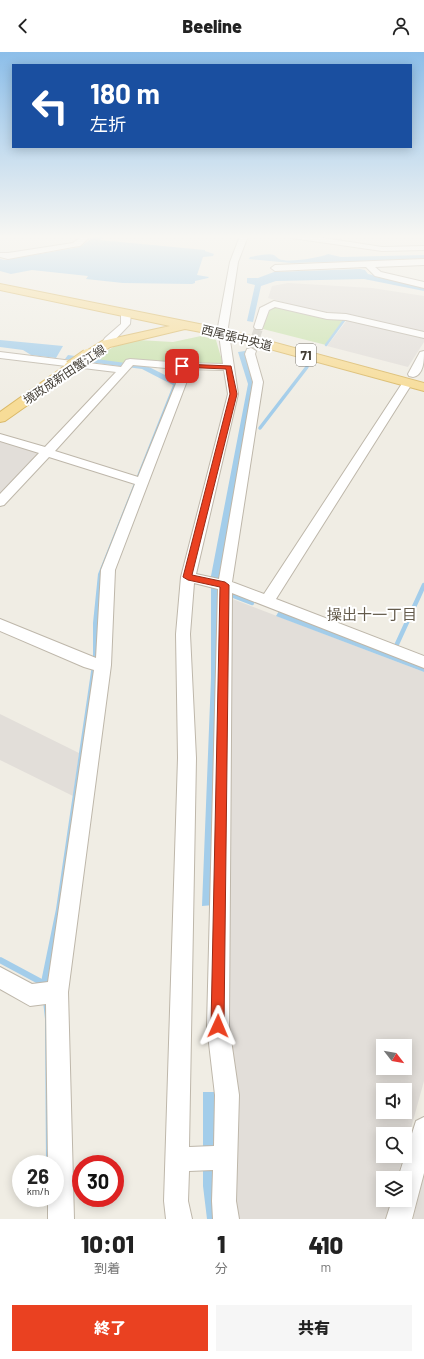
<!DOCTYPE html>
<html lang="ja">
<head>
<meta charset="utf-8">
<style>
	:root { --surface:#fff; --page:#f6f6f6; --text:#222; --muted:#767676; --accent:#ea4121 }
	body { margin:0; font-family:Barlow,"Noto Sans JP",sans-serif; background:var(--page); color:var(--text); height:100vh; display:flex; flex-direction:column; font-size:15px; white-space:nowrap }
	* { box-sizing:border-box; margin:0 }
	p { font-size:13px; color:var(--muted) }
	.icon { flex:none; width:22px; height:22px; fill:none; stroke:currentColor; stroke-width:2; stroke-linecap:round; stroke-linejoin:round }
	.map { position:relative; height:1167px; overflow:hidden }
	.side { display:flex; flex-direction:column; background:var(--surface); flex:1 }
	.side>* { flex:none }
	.banner { position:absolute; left:12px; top:12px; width:400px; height:84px; border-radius:0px; box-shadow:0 2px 10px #0003; background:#1a4fa0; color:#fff; overflow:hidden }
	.needle { width:26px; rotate:121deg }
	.tools { position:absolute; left:376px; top:987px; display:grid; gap:8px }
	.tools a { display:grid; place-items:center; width:36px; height:36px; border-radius:0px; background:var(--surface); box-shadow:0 2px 10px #0003; font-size:20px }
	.speed { position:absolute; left:12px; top:1103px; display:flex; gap:8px; font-size:20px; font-weight:700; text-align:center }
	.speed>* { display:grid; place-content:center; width:52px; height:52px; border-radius:50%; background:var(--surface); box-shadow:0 2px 10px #0003; line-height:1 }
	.speed small { font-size:10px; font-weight:400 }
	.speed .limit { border:6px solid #d22; background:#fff; color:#111 }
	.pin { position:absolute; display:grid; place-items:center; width:34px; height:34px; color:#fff; margin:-17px; border-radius:8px; box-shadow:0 2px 6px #0006 }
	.me { position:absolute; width:44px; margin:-22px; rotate:1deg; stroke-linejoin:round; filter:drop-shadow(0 0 3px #0008) }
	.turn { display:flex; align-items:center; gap:14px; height:84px; padding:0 12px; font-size:18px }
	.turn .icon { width:52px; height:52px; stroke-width:2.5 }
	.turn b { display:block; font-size:28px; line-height:34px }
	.eta { display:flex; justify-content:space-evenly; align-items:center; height:68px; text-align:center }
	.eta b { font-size:24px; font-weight:800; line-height:28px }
	.primary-button { display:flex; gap:8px; margin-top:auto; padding:8px 12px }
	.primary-button a { flex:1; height:46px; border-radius:0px; background:var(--accent); color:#fff; font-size:16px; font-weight:800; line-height:46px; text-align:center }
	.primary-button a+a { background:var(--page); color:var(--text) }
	header { display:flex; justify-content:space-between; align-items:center; height:52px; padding:0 12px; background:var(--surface); font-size:18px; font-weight:800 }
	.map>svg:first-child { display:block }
	.industrial { fill:#e2ded9; fill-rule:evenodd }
	.green { fill:#cbe2af }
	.water { fill:#a3cdea }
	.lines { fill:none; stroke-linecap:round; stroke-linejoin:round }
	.stream-far3 { stroke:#a3cdea; stroke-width:2.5 }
	.stream-far2 { stroke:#a3cdea; stroke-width:3.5 }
	.stream-far1 { stroke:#a3cdea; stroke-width:4.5 }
	.stream { stroke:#a3cdea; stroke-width:6 }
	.minor-tunnel { stroke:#cdcac1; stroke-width:9; stroke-dasharray:9 4.5; stroke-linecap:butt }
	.minor-casing { stroke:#beb7aa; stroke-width:2 }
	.major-casing { stroke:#dab968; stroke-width:2 }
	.minor { fill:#fff; fill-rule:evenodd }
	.major { fill:#f7dc97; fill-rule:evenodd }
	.major-bridge-casing { stroke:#dab968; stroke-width:16; stroke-linecap:butt }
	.major-bridge { stroke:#f7dc97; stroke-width:14 }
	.route { fill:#ea4121; stroke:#982a15 }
	.labels { text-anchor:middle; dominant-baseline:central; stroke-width:4; stroke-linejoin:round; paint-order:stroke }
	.far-street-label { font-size:12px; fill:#423d34; stroke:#fff }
	.shield { fill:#fff; stroke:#7b7771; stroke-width:1 }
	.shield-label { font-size:13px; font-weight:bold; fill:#423d34 }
	.neighbourhood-label { font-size:15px; fill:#645b4c; stroke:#fff }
</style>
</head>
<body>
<header><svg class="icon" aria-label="back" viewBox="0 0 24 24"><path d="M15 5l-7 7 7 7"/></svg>Beeline<svg class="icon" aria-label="person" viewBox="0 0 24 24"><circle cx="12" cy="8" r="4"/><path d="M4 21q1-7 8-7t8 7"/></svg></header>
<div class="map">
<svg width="424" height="1167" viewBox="0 0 424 1167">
	<rect width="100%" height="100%" fill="#f0ede4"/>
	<path class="industrial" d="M288 231 372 236 424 244V282L317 260 268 246 272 234Z
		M347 268 424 285V290L408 315 327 294Z
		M0 387 40 401 0 443Z
		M230 546 424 620V1029L405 1098V1082H383V1104H403L397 1126H383V1148H391L386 1167H232L227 982ZM383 994H405V1016H383ZM383 1038H405V1060H383Z
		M0 662 79 701 73 744 0 708Z
		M424 1123V1167H413Z"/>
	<path class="green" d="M274 255H281L345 267 326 293 263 277 267 261Z
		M201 284 216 288 223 312H183L129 308 122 312 93 307 117 293 138 288 173 290Z"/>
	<path class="water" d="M95 184H103L100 188 205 198V199L214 202 213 204 203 205 197 223 209 225 208 226 195 229V231L192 232 123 231 86 227 88 224 32 218 11 222 0 219V207L5 208 80 195Z
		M328 202 341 205 424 203V207L291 211 249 207 250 205C257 204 268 201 274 203 276 204 277 206 279 207 288 211 319 206 328 202Z
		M360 217 365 218 368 222 424 235V239L364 227 276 229 261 234 253 270 247 269 255 233 247 231V226H258L274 220Z
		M0 288 63 294 56 306 31 303 23 298 0 295Z
		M245 299 254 332 219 524 220 537 214 853 202 854 211 626V524L248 332 238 300Z
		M68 303 147 314 177 329 123 465 96 618 81 729 54 1112H46L45 967 41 930 56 857 93 606V571L98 522 173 333 142 317 65 307Z
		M279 559 424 615V620L276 564Z
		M203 1040H217L220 1167H207L203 1134Z"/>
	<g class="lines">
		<path class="stream-far3" d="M326 293 345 267"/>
		<path class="stream-far2" d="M260 376 307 315"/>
		<path class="stream-far1" d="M231 543 252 551
			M397 592 424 533"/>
		<path class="stream" d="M0 908 41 930H45"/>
		<path class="minor-tunnel" d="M251 299 259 275"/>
		<defs>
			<path id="minor" d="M82 184H91L80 194 73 195 8 207 0 205V201H8L73 191Z
				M240 184H248L238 210 228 275 238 342 196 522 219 527 253 330 245 302 247 297 251 296 256 299 255 302 263 330 232 530 264 542 403 330 404 328H412L413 330 276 547 424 604V616L232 541 229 974 239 1043 236 1149 239 1167H213L212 1149 213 1118 189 1119 188 1149 192 1167H166L164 1149 178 706 176 582 181 525 228 342 224 318 187 317V329L115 518 111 613 68 940 74 1167H48V1146H55V1112H48L46 952 30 954 0 937V915L32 932 48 930 94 618 84 615 0 579V567L96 606 101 518 135 432 49 405 4 453 0 454V442L39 401 0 389V382L45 395 116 320 0 306V300L121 315 126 308 130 307 182 311 223 312 218 275 230 210ZM133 313 177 317V329L138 425 55 399ZM194 531 218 537 207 974 215 1043 214 1094 189 1095 196 706 190 582Z
				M288 184H311L382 195 424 194V198L382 199 292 186Z
				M424 207V213L375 215 381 220 424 230V236L375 224 366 215 275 219 271 216 275 213Z
				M274 249 327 261 346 262 424 280V286L346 268 327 267 275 255 269 258 262 277H256L254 275 260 256Z
				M126 258 131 261 130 272 109 294H103L101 292 105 286 121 272V261Z
				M424 299C424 308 424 323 413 325L409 324 408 322 420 300Z
				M424 1065V1121L412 1167H386L392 1148H405V1126H398L416 1069Z"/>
			<path id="major" d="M0 232 224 277 424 331V339L222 284 185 277 110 295 93 307H83L82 304 83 301 102 289 170 274 0 238Z
				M71 312 76 313 78 316 76 319 5 369 0 370V360L66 313Z"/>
		</defs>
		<use href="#minor" class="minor-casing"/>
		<use href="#major" class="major-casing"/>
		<use href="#minor" class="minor"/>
		<use href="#major" class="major"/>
		<defs>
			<path id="major-bridge" d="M71 316 88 304"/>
		</defs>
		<use href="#major-bridge" class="major-bridge-casing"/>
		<use href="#major-bridge" class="major-bridge"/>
	</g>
	<linearGradient id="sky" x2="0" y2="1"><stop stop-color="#8cbee9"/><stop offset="0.53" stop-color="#f8f7f3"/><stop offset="1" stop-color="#f8f7f3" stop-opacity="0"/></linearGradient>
	<rect width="424" height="348" fill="url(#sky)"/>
	<path class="route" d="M182 312 231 314 237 342 192 523 225 530 229 533 224 974 222 979 218 981 213 979 211 974 220 535 188 528 183 525 230 342 226 317 179 315 178 314Z"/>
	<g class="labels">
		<g class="far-street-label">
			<text transform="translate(237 285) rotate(14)">西尾張中央道</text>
			<text transform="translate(64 322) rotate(-34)">境政成新田蟹江線</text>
		</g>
		<rect class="shield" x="296" y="292" width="20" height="22" rx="3"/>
		<g class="shield-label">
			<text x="306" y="303">71</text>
		</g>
		<g class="neighbourhood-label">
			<text x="372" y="562">操出十一丁目</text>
		</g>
	</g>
</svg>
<div class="tools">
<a><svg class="needle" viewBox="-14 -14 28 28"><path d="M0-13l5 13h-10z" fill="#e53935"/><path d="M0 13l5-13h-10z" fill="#767676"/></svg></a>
<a><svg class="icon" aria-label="sound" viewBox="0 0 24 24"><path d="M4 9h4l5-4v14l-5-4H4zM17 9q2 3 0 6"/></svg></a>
<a><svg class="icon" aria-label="search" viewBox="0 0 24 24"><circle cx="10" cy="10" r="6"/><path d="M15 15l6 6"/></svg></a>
<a><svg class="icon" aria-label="layers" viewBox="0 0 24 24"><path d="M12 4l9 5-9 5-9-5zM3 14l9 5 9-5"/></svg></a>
</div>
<div class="speed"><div>26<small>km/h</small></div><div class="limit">30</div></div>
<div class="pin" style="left:182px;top:314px;background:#d93025"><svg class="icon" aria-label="arrive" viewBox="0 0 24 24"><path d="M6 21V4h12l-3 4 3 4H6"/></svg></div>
<svg class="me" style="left:218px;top:974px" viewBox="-20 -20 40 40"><path d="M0-17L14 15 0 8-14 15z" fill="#ea4121" stroke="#fff" stroke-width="4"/></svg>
<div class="banner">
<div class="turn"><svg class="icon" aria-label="left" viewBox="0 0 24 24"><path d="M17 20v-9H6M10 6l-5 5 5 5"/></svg><div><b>180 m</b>左折</div></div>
</div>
</div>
<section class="side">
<div class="eta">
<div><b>10:01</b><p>到着</p></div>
<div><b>1</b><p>分</p></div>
<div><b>410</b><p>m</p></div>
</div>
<div class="primary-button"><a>終了</a><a>共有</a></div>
</section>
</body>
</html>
